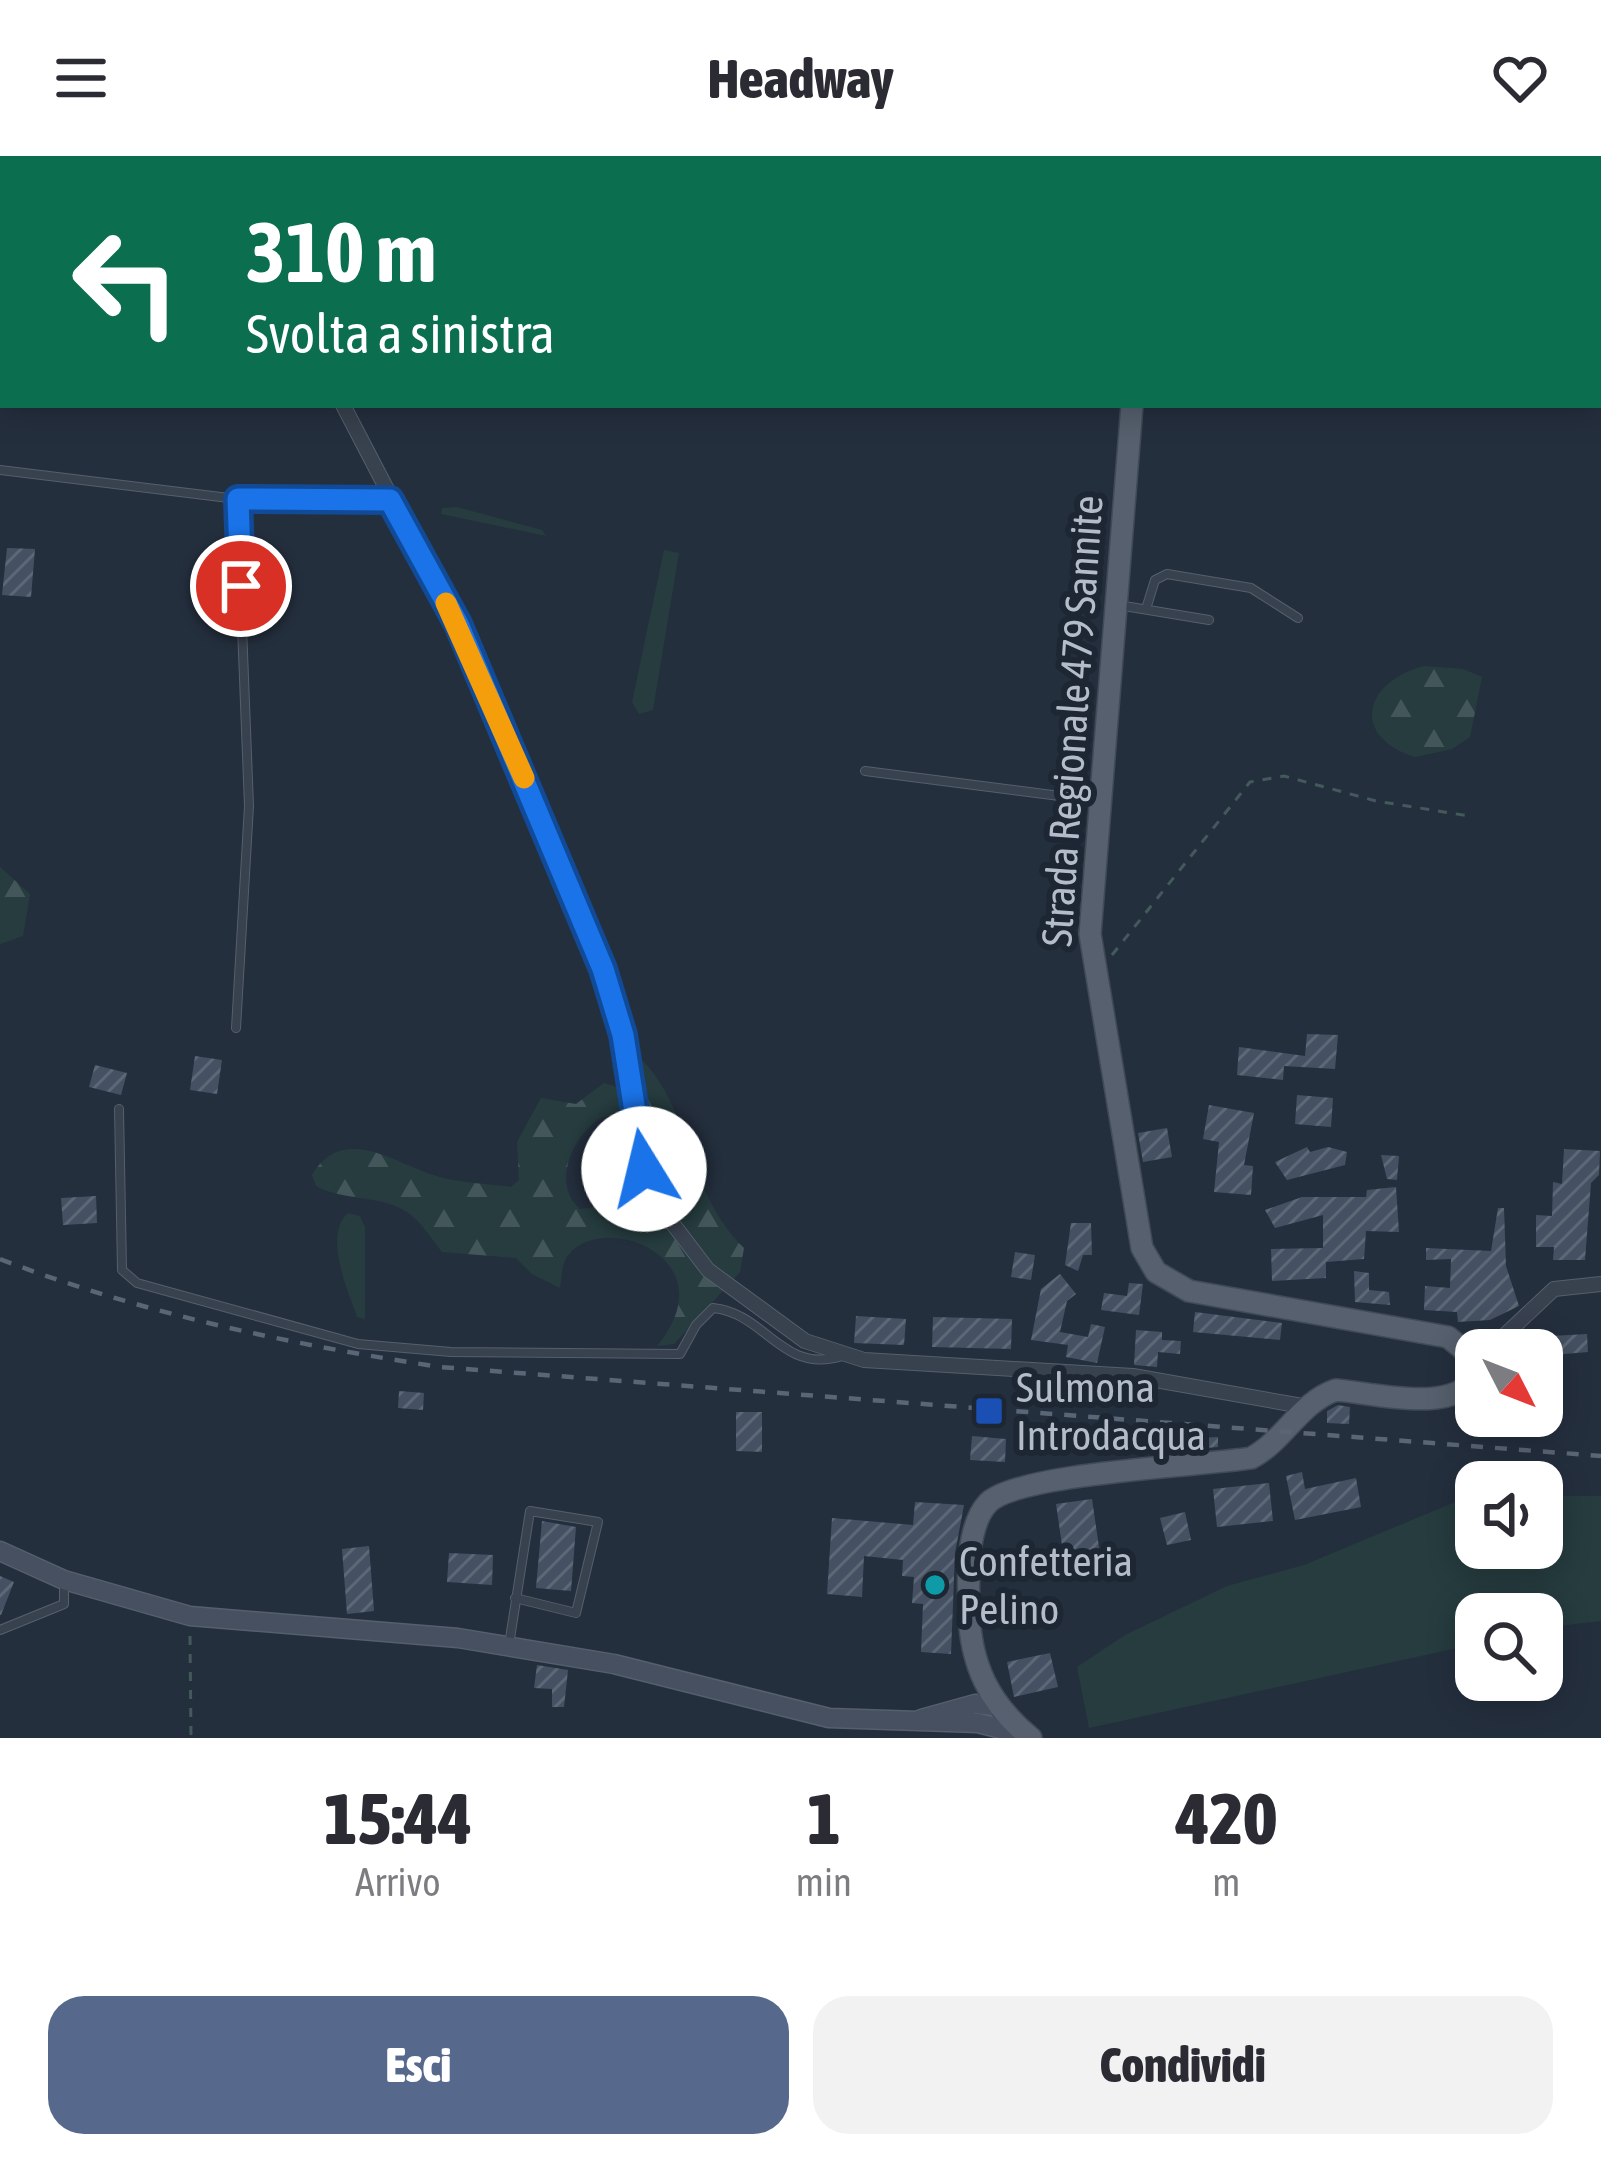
<!DOCTYPE html>
<html lang="it">
<head>
<meta charset="utf-8">
<style>
	:root { --surface:#fff; --page:#f2f2f3; --text:#2b2b33; --muted:#7c7c81; --accent:#56698c }
	body { margin:0; font-family:"Asap Condensed",sans-serif; background:var(--page); color:var(--text); height:100vh; display:flex; flex-direction:column; font-size:45px; white-space:nowrap }
	* { box-sizing:border-box; margin:0 }
	p { font-size:39px; color:var(--muted) }
	.icon { flex:none; width:66px; height:66px; fill:none; stroke:currentColor; stroke-width:2; stroke-linecap:round; stroke-linejoin:round }
	.map { position:relative; height:1582px; overflow:hidden }
	.side { display:flex; flex-direction:column; background:var(--surface); flex:1 }
	.side>* { flex:none }
	.top-card { position:absolute; left:0px; top:0px; width:1602px; height:252px; box-shadow:0 6px 30px #0003; background:#0b6e4f; color:#fff; overflow:hidden }
	.needle { width:78px; rotate:132deg }
	.buttons { position:absolute; left:1455px; top:1173px; display:grid; gap:24px }
	.buttons a { display:grid; place-items:center; width:108px; height:108px; border-radius:24px; background:var(--surface); box-shadow:0 6px 30px #0003; font-size:60px }
	.pin { position:absolute; display:grid; place-items:center; width:102px; height:102px; color:#fff; margin:-51px; border:6px solid #fff; border-radius:50%; box-shadow:0 3px 12px #0007 }
	.me { position:absolute; width:132px; margin:-66px; rotate:351deg; stroke-linejoin:round; filter:drop-shadow(0 0 9px #0008) }
	.turn { display:flex; align-items:center; gap:42px; height:252px; padding:0 48px; font-size:54px }
	.turn .icon { width:156px; height:156px; stroke-width:2.5 }
	.turn b { display:block; font-size:84px; line-height:102px }
	.eta { display:flex; justify-content:space-evenly; align-items:center; height:204px; text-align:center }
	.eta b { font-size:72px; font-weight:800; line-height:84px }
	.button { display:flex; gap:24px; margin-top:auto; padding:24px 48px }
	.button a { flex:1; height:138px; border-radius:36px; background:var(--accent); color:#fff; font-size:48px; font-weight:800; line-height:138px; text-align:center }
	.button a+a { background:var(--page); color:var(--text) }
	header { display:flex; justify-content:space-between; align-items:center; height:156px; padding:0 48px; background:var(--surface); font-size:54px; font-weight:800 }
	.map>svg:first-child { display:block }
	.grass { fill:#263c3f }
	.forest { fill:url(#forest-firs); fill-rule:evenodd }
	.building { fill:url(#building-hatch) }
	.lines { fill:none; stroke-linecap:round; stroke-linejoin:round }
	.service-casing { stroke:#565f6c; stroke-width:10 }
	.minor-casing { stroke:#565f6c; stroke-width:16 }
	.secondary-casing { stroke:#565f6c; stroke-width:21 }
	.primary-casing { stroke:#414a57; stroke-width:24 }
	.path { stroke:#44595c; stroke-width:3; stroke-dasharray:9 9; stroke-linecap:butt }
	.service { stroke:#38414e; stroke-width:8 }
	.minor { stroke:#38414e; stroke-width:14 }
	.secondary { stroke:#465061; stroke-width:18 }
	.primary { stroke:#56606e; stroke-width:21 }
	.rail { stroke:#5a6575; stroke-width:4.5; stroke-dasharray:12 12; stroke-linecap:butt }
	.route-casing { stroke:#114b97; stroke-width:30 }
	.route { stroke:#1a73e8; stroke-width:21 }
	.slow { stroke:#f59e0b; stroke-width:21 }
	.transit-dot { fill:#1a4fb4; stroke:#1d2633; stroke-width:4.5 }
	.culture-dot { fill:#0f9aa8; stroke:#1d2633; stroke-width:4.5 }
	.labels { text-anchor:middle; dominant-baseline:central; stroke-width:12; stroke-linejoin:round; paint-order:stroke }
	.street-label { font-size:42px; fill:#b4bcc9; stroke:#1d2633 }
	.poi-label { font-size:42px; fill:#b4bcc9; stroke:#1d2633; text-anchor:start }
</style>
</head>
<body>
<header><svg class="icon" aria-label="menu" viewBox="0 0 24 24"><path d="M4 6h16M4 12h16M4 18h16"/></svg>Headway<svg class="icon" aria-label="heart" viewBox="0 0 24 24"><path d="M12 20l-8-8c-3-5 5-10 8-4 3-6 11-1 8 4z"/></svg></header>
<div class="map">
<svg width="1601" height="1582" viewBox="0 0 1601 1582">
	<defs>
		<pattern id="forest-firs" width="22" height="20" patternUnits="userSpaceOnUse" patternTransform="scale(3)"><rect width="22" height="20" fill="#263c3f"/><path d="M5 1l3.5 6h-7zM16 11l3.5 6h-7z" fill="#435659"/></pattern>
		<pattern id="building-hatch" width="6" height="6" patternUnits="userSpaceOnUse" patternTransform="scale(3)"><rect width="6" height="6" fill="#455162"/><path d="M-1 1l2-2M0 6l6-6M5 7l2-2" fill="none" stroke="#5d6877"/></pattern>
	</defs>
	<rect width="100%" height="100%" fill="#242f3e"/>
	<path class="grass" d="M457 351 542 374 546 380 441 358 442 352Z
		M664 394 679 397 653 554 639 558 632 546Z
		M348 1057 360 1060 365 1071V1163L357 1161C347 1132 323 1079 348 1057Z
		M1542 1340H1601V1465L1542 1472V1458H1476V1488L1089 1572 1077 1511 1125 1479 1227 1430 1304 1409 1467 1341H1476V1392H1542Z"/>
	<path class="forest" d="M1424 510 1463 513 1482 521 1470 581 1452 593 1415 601C1348 579 1366 525 1424 510Z
		M0 711 30 738 23 780 0 788Z
		M640 902C693 954 685 1034 744 1092L740 1116 674 1188 657 1190C732 1100 595 1050 565 1104 562 1110 561 1124 560 1132L532 1118 516 1102 442 1096C433 1085 422 1067 410 1058 383 1038 345 1046 316 1030L312 1019C345 964 400 1012 443 1022 465 1027 488 1028 511 1031L519 1024 517 986 541 942 576 948 604 927 617 931ZM603 961 630 966 643 1033 619 1048 580 1053C550 1027 574 976 603 961Z"/>
	<path class="building" d="M7 392 35 393 31 441 2 439Z
		M1307 878 1338 879 1335 913 1284 910 1283 924 1237 919 1239 891 1305 900Z
		M195 900 222 904 217 938 190 934Z
		M95 909 127 917 121 939 89 931Z
		M1297 939 1333 942 1331 971 1295 968Z
		M1209 949 1254 957 1244 1009 1253 1010 1251 1039 1214 1036 1219 986 1203 983Z
		M1167 972 1172 1001 1143 1006 1138 977Z
		M1307 991 1310 996 1328 991 1347 996 1345 1009 1287 1024 1275 1006Z
		M1564 993 1600 995 1599 1019 1591 1027 1585 1104H1553L1554 1091H1536V1059L1552 1060 1553 1026 1562 1028Z
		M1381 999 1399 1000 1397 1024 1387 1023Z
		M1396 1031 1399 1076 1366 1075 1364 1103 1326 1106V1122L1272 1125 1271 1093 1323 1092V1059L1275 1072 1265 1054 1302 1041H1366L1367 1034Z
		M96 1040 97 1067 63 1069 61 1042Z
		M1498 1052H1504L1506 1110 1519 1150 1490 1164 1458 1166 1457 1156 1424 1154 1425 1130 1450 1132 1451 1103 1426 1104V1092L1491 1095Z
		M1071 1067H1091L1092 1099H1083L1078 1115 1065 1109Z
		M1015 1096 1035 1099 1031 1124 1011 1121Z
		M1354 1115 1369 1117V1134L1389 1136 1390 1149 1355 1146Z
		M1060 1118 1076 1138 1067 1145 1060 1176 1088 1181 1091 1168 1105 1171 1097 1207 1066 1201 1068 1189 1031 1184 1041 1133Z
		M1129 1127 1143 1128 1139 1159 1101 1154 1104 1137 1127 1140Z
		M1195 1156 1282 1167 1280 1184 1193 1176Z
		M856 1160 906 1163 904 1189 854 1187Z
		M933 1161 1012 1163 1011 1193 932 1191Z
		M1136 1174 1162 1176V1184L1181 1185 1180 1198 1158 1196 1157 1211 1134 1209Z
		M1587 1178 1588 1196 1553 1199 1551 1180Z
		M1058 1228 1104 1230V1241L1057 1238Z
		M399 1235 424 1237 423 1254 398 1252Z
		M1338 1249 1350 1251 1349 1268 1327 1267V1255Z
		M736 1256H762V1296L736 1295Z
		M972 1280 1006 1283 1005 1306 970 1304Z
		M1218 1281V1291L1139 1298 1138 1285Z
		M1302 1316 1305 1333 1356 1322 1361 1351 1295 1364 1286 1320Z
		M1269 1327 1273 1365 1217 1371 1213 1333Z
		M1092 1343 1100 1398 1064 1403 1056 1348Z
		M915 1346 964 1349 955 1397 951 1498 921 1496 923 1448 912 1447 914 1421 902 1420 903 1404 864 1400 862 1441 827 1438 832 1362 913 1369Z
		M1185 1356 1191 1384 1167 1389 1160 1362Z
		M542 1365 576 1371 571 1435 536 1432Z
		M369 1390 374 1455 347 1458 342 1393Z
		M449 1397 493 1399 492 1429 447 1426Z
		M0 1420 14 1426 1 1459H0Z
		M1050 1497 1058 1531 1014 1541 1007 1506Z
		M537 1509 568 1514 564 1551H552V1533L534 1532Z"/>
	<g class="lines">
		<defs>
			<path id="service" d="M0 314 237 343 390 344
				M1118 449 1209 464
				M1146 453 1155 424 1167 418 1251 432 1298 462
				M865 615 1099 645
				M236 872 249 650 237 343
				M119 953 122 1114 137 1127 358 1188 451 1196 680 1198 696 1169 713 1152C766 1157 782 1219 842 1200
				M0 1474 64 1448V1425
				M509 1489 530 1355 598 1366 576 1457 515 1442"/>
			<path id="minor" d="M166 0 169 3
				M343 249 457 468 603 813 623 879 654 1043 708 1114 805 1185 864 1204 1133 1220 1308 1251
				M1489 1194 1554 1133 1601 1128"/>
			<path id="secondary" d="M0 1395 64 1424 190 1460 458 1482 614 1508 829 1562 978 1567 1028 1580
				M921 1563 975 1548 997 1550"/>
			<path id="primary" d="M1111 0 1112 3
				M1132 249 1090 778 1142 1092 1156 1116 1189 1135 1448 1181 1476 1204
				M1031 1582C989 1548 970 1508 969 1454 968 1424 966 1370 988 1347 1017 1317 1201 1310 1251 1302 1284 1285 1300 1246 1336 1234 1374 1237 1454 1259 1476 1220"/>
		</defs>
		<use href="#service" class="service-casing"/>
		<use href="#minor" class="minor-casing"/>
		<use href="#secondary" class="secondary-casing"/>
		<use href="#primary" class="primary-casing"/>
		<path class="path" d="M1281 0 1287 3
			M1334 3V0
			M1112 799 1250 626 1284 620 1376 645 1469 660
			M190 1480 191 1582"/>
		<use href="#service" class="service"/>
		<use href="#minor" class="minor"/>
		<use href="#secondary" class="secondary"/>
		<use href="#primary" class="primary"/>
		<path class="rail" d="M0 1103C143 1158 289 1188 440 1211L1601 1300"/>
	</g>
	<g class="lines">
		<defs>
			<path id="route" d="M241 430 238 343 390 344 458 468 603 813 623 879 644 1013"/>
		</defs>
		<use href="#route" class="route-casing"/>
		<use href="#route" class="route"/>
		<path class="slow" d="M446 447 524 622"/>
	</g>
	<rect class="transit-dot" x="974" y="1240" width="30" height="30" rx="6"/>
	<circle class="culture-dot" cx="935" cy="1429" r="12"/>
	<g class="labels">
		<g class="street-label">
			<text transform="translate(1072 565) rotate(-86)">Strada Regionale 479 Sannite</text>
		</g>
		<g class="poi-label">
			<text x="1016" y="1231">Sulmona<tspan x="1016" dy="48">Introdacqua</tspan></text>
			<text x="959" y="1405">Confetteria<tspan x="959" dy="48">Pelino</tspan></text>
		</g>
	</g>
</svg>
<div class="buttons">
<a><svg class="needle" viewBox="-14 -14 28 28"><path d="M0-13l5 13h-10z" fill="#e53935"/><path d="M0 13l5-13h-10z" fill="#7c7c81"/></svg></a>
<a><svg class="icon" aria-label="sound" viewBox="0 0 24 24"><path d="M4 9h4l5-4v14l-5-4H4zM17 9q2 3 0 6"/></svg></a>
<a><svg class="icon" aria-label="search" viewBox="0 0 24 24"><circle cx="10" cy="10" r="6"/><path d="M15 15l6 6"/></svg></a>
</div>
<div class="pin" style="left:241px;top:430px;background:#d93025"><svg class="icon" aria-label="arrive" viewBox="0 0 24 24"><path d="M6 21V4h12l-3 4 3 4H6"/></svg></div>
<svg class="me" style="left:644px;top:1013px" viewBox="-20 -20 40 40"><circle r="19" fill="#fff"/><path d="M0-13L10 11 0 6-10 11z" fill="#1a73e8"/></svg>
<div class="top-card">
<div class="turn"><svg class="icon" aria-label="left" viewBox="0 0 24 24"><path d="M17 20v-9H6M10 6l-5 5 5 5"/></svg><div><b>310 m</b>Svolta a sinistra</div></div>
</div>
</div>
<section class="side">
<div class="eta">
<div><b>15:44</b><p>Arrivo</p></div>
<div><b>1</b><p>min</p></div>
<div><b>420</b><p>m</p></div>
</div>
<div class="button"><a>Esci</a><a>Condividi</a></div>
</section>
</body>
</html>
